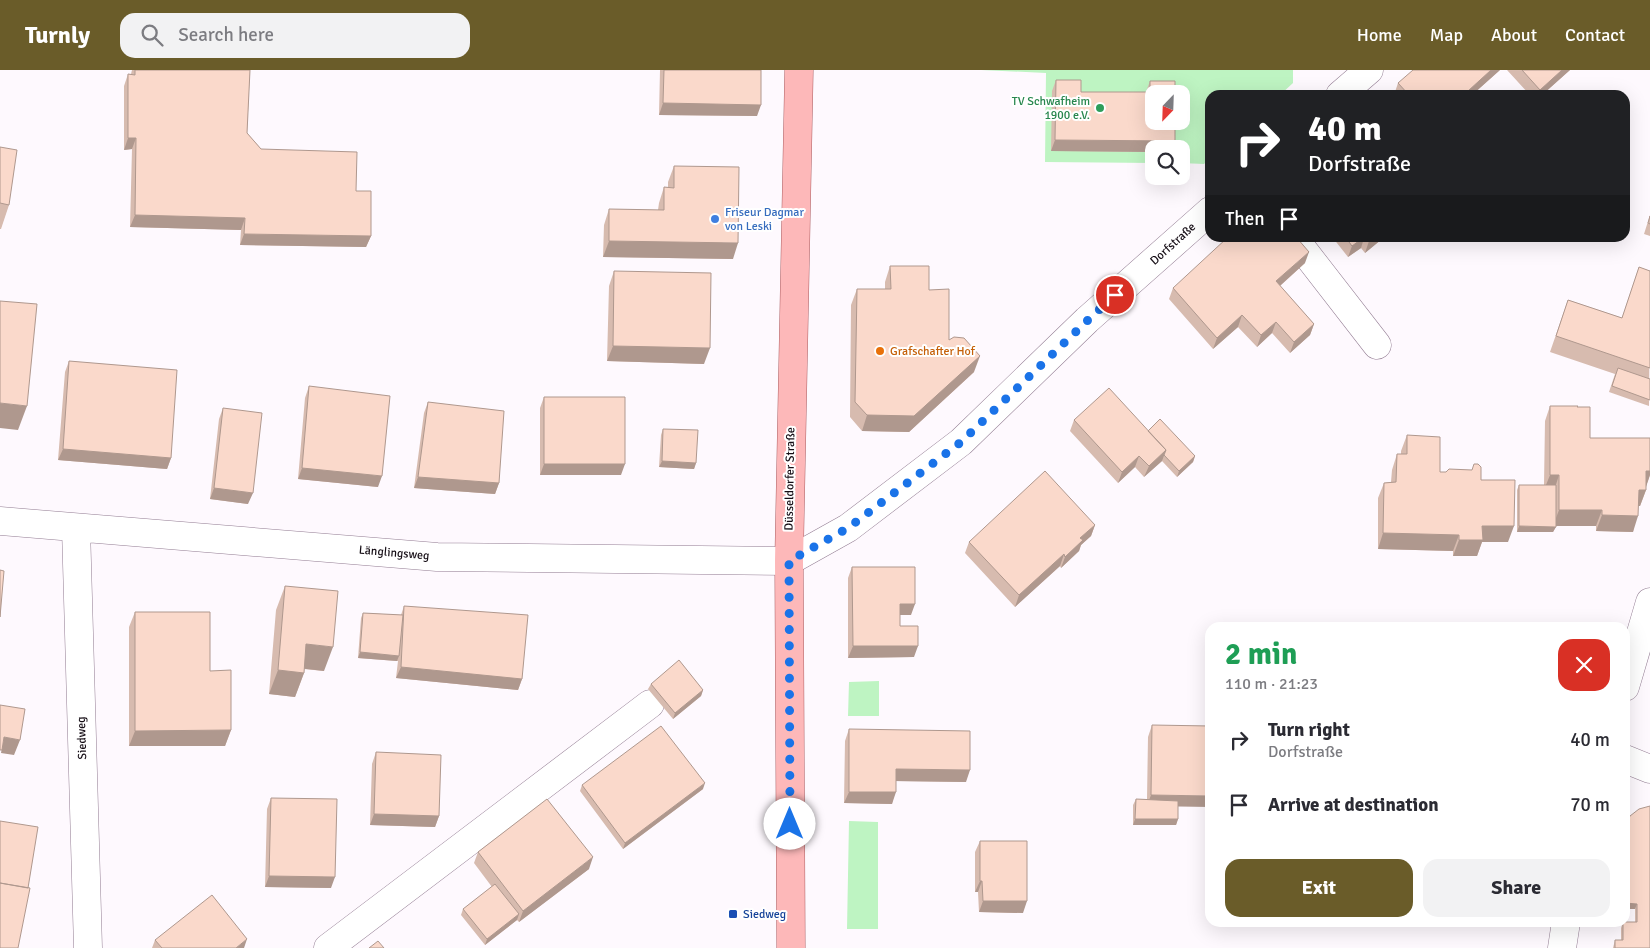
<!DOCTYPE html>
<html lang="en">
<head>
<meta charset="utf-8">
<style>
	:root { --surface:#fff; --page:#f2f2f3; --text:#2b2b33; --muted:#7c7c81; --accent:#6a5c29 }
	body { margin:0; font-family:Signika,sans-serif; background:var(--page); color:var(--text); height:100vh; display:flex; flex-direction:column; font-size:19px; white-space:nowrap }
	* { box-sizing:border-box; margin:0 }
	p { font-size:16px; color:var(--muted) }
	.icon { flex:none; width:28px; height:28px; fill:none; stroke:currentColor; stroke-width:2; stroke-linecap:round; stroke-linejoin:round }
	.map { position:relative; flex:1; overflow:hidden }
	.panel { position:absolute; left:1205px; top:552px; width:425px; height:305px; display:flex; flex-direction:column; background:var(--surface); border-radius:15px; box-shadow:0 5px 20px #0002 }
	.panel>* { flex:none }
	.banner { position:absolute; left:1205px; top:20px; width:425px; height:152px; border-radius:15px; box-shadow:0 5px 20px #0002; background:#202124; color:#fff; overflow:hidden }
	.needle { width:32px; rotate:203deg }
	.tools { position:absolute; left:1145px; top:15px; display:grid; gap:10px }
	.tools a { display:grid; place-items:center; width:45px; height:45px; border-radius:10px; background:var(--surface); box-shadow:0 5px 20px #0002; font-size:25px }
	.pin { position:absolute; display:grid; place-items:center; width:42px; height:42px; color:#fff; margin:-21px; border:2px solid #fff; border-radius:50%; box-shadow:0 1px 5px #0007 }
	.me { position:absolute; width:55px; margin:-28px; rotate:0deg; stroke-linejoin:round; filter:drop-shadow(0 0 4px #0008) }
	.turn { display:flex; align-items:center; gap:18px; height:105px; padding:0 20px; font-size:22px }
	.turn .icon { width:65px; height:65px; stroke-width:2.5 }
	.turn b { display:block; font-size:35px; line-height:42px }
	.then { display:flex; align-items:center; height:48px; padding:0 20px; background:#0003; gap:10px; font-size:19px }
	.round { display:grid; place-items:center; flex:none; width:52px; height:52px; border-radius:15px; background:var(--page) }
	.head { display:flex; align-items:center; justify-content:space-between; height:85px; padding:0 20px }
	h1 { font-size:30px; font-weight:700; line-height:38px; color:#1e9e55 }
	.button { display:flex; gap:10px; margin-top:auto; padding:10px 20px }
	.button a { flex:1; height:58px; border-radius:15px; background:var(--accent); color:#fff; font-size:20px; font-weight:700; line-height:58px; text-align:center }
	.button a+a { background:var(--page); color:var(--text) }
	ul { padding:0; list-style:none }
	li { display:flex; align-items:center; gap:15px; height:65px; padding:0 20px }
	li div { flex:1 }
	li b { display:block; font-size:19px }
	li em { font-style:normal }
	header { display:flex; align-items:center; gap:30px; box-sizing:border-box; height:70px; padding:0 25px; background:var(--accent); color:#fff }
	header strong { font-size:24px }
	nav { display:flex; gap:28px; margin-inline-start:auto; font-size:18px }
	.search { width:350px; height:45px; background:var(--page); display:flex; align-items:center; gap:12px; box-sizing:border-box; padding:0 18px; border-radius:15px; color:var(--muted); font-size:19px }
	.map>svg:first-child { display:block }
	.green { fill:#bef4c2; fill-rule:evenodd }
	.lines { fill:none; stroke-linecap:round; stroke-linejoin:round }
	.minor-casing { stroke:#937d93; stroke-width:29 }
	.major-casing { stroke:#ab5e62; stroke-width:29 }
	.minor { stroke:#fff; stroke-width:28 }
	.major { stroke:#fdb8b9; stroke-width:28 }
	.wall { fill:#d7bbaf }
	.shaded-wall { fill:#af988e }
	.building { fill:#fad9cb; stroke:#af988e }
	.route { stroke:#1a73e8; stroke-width:9; stroke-dasharray:0 16.2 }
	.leisure-dot { fill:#2e9e5b; stroke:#fff; stroke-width:2 }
	.shop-dot { fill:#3f7fe0; stroke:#fff; stroke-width:2 }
	.food-dot { fill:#e8710a; stroke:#fff; stroke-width:2 }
	.transit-dot { fill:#1a4fb4; stroke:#fff; stroke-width:2 }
	.labels { text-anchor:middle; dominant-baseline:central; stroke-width:4; stroke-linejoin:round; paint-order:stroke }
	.leisure-label { font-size:12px; fill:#27864d; stroke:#fff; text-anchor:end }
	.shop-label { font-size:12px; fill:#366cbe; stroke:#fff; text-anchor:start }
	.street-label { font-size:12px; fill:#150d15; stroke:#fff }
	.food-label { font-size:12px; fill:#c56008; stroke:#fff; text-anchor:start }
	.transit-label { font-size:12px; fill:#164399; stroke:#fff; text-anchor:start }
</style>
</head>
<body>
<header>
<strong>Turnly</strong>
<div class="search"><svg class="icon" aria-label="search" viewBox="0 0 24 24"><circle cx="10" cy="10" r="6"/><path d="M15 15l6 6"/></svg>Search here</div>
<nav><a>Home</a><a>Map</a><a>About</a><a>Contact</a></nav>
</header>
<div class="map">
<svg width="1650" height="878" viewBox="0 0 1650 878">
	<rect width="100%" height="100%" fill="#fef9fe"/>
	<path class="green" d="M981 0H1293V13L1280 25H1210V88L1204 94 1181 93V79H1154V93L1045 92 1046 3ZM1154 24H1181V51H1154Z
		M879 611V646H848L849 612Z
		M849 751 878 752V859H847Z"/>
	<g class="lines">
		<defs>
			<path id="minor" d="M1340 25 1369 0
				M1294 168 1377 275
				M0 451 437 487 789 491 848 458 961 372 1087 250 1210 141
				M76 458 88 878
				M1625 617 1650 532
				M1625 689 1650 699
				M328 878 650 634
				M1562 878 1566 852"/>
			<path id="major" d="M791 878 789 491 799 0"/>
		</defs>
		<use href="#minor" class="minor-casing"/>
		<use href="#major" class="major-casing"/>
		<use href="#minor" class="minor"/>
		<use href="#major" class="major"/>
	</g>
	<path class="wall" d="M132 0H250L247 63 261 79 356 121 371 166 366 177 240 175 241 160 130 157 132 79 124 80V16L128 4H131Z
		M660 0H761L757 46 659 45Z
		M1500 0 1472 25H1394L1398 13Z
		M1507 0H1570L1542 25H1530Z
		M1056 10 1081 22H1146L1150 11 1154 82 1051 81 1052 21Z
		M0 77 9 135 1 159H0Z
		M674 96 733 189 603 187 604 155 609 139 658 140 659 133 664 117H668V112Z
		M1650 145V166L1644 164Z
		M1333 168H1383L1382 169 1365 183 1361 178 1348 187Z
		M1305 193 1280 216 1314 254 1310 265 1290 283 1272 263 1257 277 1238 257 1213 279 1169 229 1173 218Z
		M890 196 929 220 949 270 974 302 909 362 862 361 850 347 851 235 857 219H885V212Z
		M1639 197 1650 201 1649 336 1609 322 1615 304 1550 282 1568 230 1622 248Z
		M614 201 704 294 607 291 609 216Z
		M69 291 171 388 167 399 58 390 65 302Z
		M309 316 378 417 298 409 305 328Z
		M544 327 621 405H540V338Z
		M428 332 499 413 495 424 414 418 424 343Z
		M1550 336 1577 337 1590 368H1650V405L1646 416V420L1640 436H1638L1633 462 1596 461V456H1556L1553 462H1517V420L1519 415H1544L1545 351Z
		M223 338 248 434 210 429 219 349Z
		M1074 350 1148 361 1195 386 1193 392 1177 407 1162 391 1144 407 1135 397 1118 413 1070 361Z
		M663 359 696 393 694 399 659 397 661 365Z
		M1407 365 1440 402 1481 410 1508 472H1482L1477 486H1453V481L1378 479V428L1384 413 1391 412 1392 400 1397 384H1401V381Z
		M1095 455 1091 466 1081 475 1079 481 1061 498 1060 496 1015 537 965 483 969 472Z
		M852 497 911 545H900V556L914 587 848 588V508Z
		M285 516 324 601 304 599V603L295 627 269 624 276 540Z
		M404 536 522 609 518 620 396 608 398 591H397L358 588 361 548 363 543 401 545Z
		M135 542 210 601 231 660 225 676H129V557Z
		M651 614 703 620 701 626 673 649 648 619Z
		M1152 655 1178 736V749L1176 755H1133V735L1136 729H1147L1148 667Z
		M849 659 966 712 896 711 892 734 844 733 845 671Z
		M376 682 439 746 435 757 370 755 372 694Z
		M582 715 703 719 623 779 580 721Z
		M271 728 331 818 265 817 267 739Z
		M1626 753 1650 878H1613L1615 870H1621V858L1623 852H1635V839H1625V755Z
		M980 771 1023 843 979 842 978 822H975V782Z
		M478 782 589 799 519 852 517 850 485 875 461 845 463 839 492 817 474 793Z
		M155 870 244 878H152Z"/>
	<path class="shaded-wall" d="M1491 0H1500L1472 25H1467L1468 21Z
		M1562 0H1570L1542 25H1538L1540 20Z
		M663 33 761 35 757 46 659 45Z
		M128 68H136L132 79 124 80Z
		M1055 70 1175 71 1172 79H1154V82L1051 81Z
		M135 145 245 148 241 160 130 157Z
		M244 164 371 166 366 177 240 175Z
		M1363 168H1364L1361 178 1348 187 1352 176Z
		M1374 168H1383L1382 169 1365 183 1369 171Z
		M609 171 738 173 733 189 603 187Z
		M1309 182 1305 193 1272 223 1276 211Z
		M1242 245 1238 257 1213 279 1217 268Z
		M1276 252 1272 263 1257 277 1261 265Z
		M1314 254 1310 265 1290 283 1294 272Z
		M613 276 710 278 704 294 607 291Z
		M980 286 974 302 909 362 862 361 867 345Z
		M0 333 27 336 18 360 0 358Z
		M63 379 171 388 167 399 58 390Z
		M1166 380 1162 391 1144 407 1149 396Z
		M1139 386 1135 397 1118 413 1122 402Z
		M1195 386 1193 392 1177 407 1179 401Z
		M662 391 696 393 694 399 659 397Z
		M544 394H625L621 405H540Z
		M302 398 382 406 378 417 298 409Z
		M1646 401H1650V405L1646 417Z
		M1550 405H1559L1554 421 1544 420Z
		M418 407 499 413 495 424 414 418Z
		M214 418 253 423 248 434 210 429Z
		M1639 420H1646L1640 436H1633Z
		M1559 440H1602L1596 456H1553Z
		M1602 445 1638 446 1633 462 1596 461Z
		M1095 455 1091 466 1081 475 1079 481 1061 498 1065 487 1080 468Z
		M1482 456H1514L1508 472H1482L1477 486H1453L1459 470Z
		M1519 456 1556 457 1553 462H1517Z
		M1383 463 1459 465 1453 481 1378 479Z
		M1064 484 1060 496 1015 537 1019 525Z
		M900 534H915L911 545H895Z
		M306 574 333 577 324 601 298 598Z
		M853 576H918L914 587 848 588Z
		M360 582 399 586 397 591 358 588Z
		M401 597 522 609 518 620 396 608Z
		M278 600 304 603 295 627 269 624Z
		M703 620 701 626 673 649 675 643Z
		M231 660 225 676H129L135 661Z
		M4 667 20 670 14 685 1 683Z
		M896 699 970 700 966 712 892 711Z
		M705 713 703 719 623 779 625 773Z
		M849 722H896L892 734 844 733Z
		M1151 725 1210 726V737L1147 736Z
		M374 744 439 746 435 757 370 755Z
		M1135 749H1178L1176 755H1133Z
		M593 787 589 799 519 852 523 841Z
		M269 806 335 807 331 818 265 817Z
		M980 811H982L978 822H975Z
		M983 831H1027L1023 843 979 842Z
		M1625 833 1637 834 1635 839H1625Z
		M519 844 517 850 485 875 487 869Z
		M247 869 244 878H236Z"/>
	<path class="building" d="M135 0H250L247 63 261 79 357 82 356 121H371V166L244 164 245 148 135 145 136 68H128V4L135 5Z
		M664 0H761V35L663 33Z
		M1413 0H1491L1468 21 1471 25H1409L1398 13Z
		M1522 0H1562L1540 20Z
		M1056 10H1081V22H1150V11H1175V24H1154V51H1175V71L1055 70Z
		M0 77 17 80 9 135 0 133Z
		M674 96 739 97 738 173 609 171V139L664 140V117L674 118Z
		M1650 146V154L1648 153Z
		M1227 168H1297L1309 182 1276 211 1314 254 1294 272 1276 252 1261 265 1242 245 1217 268 1173 218Z
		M1346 168H1363L1352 176Z
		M1366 168H1374L1369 171Z
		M890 196H929V220L949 219V270L954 267 964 268 980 286 914 346 867 345 855 332 857 219H891Z
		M1639 197 1650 201V298L1556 266 1568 230 1622 248Z
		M614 201 711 203 710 278 613 276Z
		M0 231 37 234 27 336 0 333Z
		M69 291 177 300 171 388 63 379Z
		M1618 298 1650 309V330L1612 316Z
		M309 316 390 326 382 406 302 398Z
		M1109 318 1166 380 1149 396 1139 386 1122 402 1074 350Z
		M544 327H625V394H544Z
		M428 332 504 341 499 413 418 407Z
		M1550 336H1578L1577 337H1590V368H1650V401H1646V420H1639L1638 446 1602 445V440H1559V405H1550Z
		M223 338 262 343 253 423 214 418Z
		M1160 349 1195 386 1179 401 1164 385 1166 380 1148 361Z
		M663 359 698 360 696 393 662 391Z
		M1407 365 1440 367V402H1446L1449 399 1472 400 1474 394H1478L1481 397V410H1515L1514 456H1482L1483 470H1459V465L1383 463 1384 413 1396 412 1397 384H1407Z
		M1045 401 1095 455 1080 468 1083 470 1065 487 1064 484 1019 525 969 472Z
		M1519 415H1556V457L1519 456Z
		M852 497H915V534H900V556H918V576H853Z
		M0 500 4 501 0 547Z
		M285 516 338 521 333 577 306 574 304 603 278 600Z
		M404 536 528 545 522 609 401 597Z
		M135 542H210V601L231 600V660L135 661Z
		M363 543 403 545 399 586 360 582Z
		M679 590 703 620 675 643 651 614Z
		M0 635 25 639 20 670 4 667 2 680H0Z
		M1152 655 1210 656V726L1151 725Z
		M661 656 705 713 625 773 582 715Z
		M849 659 970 661V700L896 699V722H849Z
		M376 682 441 685 439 746 374 744Z
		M271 728 337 729 335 807 269 806Z
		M547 729 593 787 523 841 478 782Z
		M1136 729 1178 731V749H1135Z
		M1650 736V878H1615V870H1623V852H1637V834L1625 833 1626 753 1630 746 1639 739Z
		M0 751 38 757 28 818 0 813Z
		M980 771H1027V831H983L982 811H980Z
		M0 813 30 818 18 878H0Z
		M495 814 519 844 487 869 463 839Z
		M212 825 247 869 236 878H162L155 870Z
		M378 871 384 878H369Z"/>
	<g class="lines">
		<path class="route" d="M790 754 789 491 848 458 961 372 1088 250 1115 225"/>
	</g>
	<circle class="leisure-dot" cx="1100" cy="38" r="5"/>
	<circle class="shop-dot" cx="715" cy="149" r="5"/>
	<circle class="food-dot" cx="880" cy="281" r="5"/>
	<rect class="transit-dot" x="728" y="839" width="10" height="10" rx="2.5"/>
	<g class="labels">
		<g class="leisure-label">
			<text x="1090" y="31">TV Schwafheim<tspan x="1090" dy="14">1900 e.V.</tspan></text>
		</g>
		<g class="shop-label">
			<text x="725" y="142">Friseur Dagmar<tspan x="725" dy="14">von Leski</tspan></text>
		</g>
		<g class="street-label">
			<text transform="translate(1173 174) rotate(-42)">Dorfstraße</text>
			<text transform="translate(790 409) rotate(-89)">Düsseldorfer Straße</text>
			<text transform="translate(394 483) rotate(5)">Länglingsweg</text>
			<text transform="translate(82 668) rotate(-92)">Siedweg</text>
		</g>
		<g class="food-label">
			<text x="890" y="281">Grafschafter Hof</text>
		</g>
		<g class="transit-label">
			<text x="743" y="844">Siedweg</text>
		</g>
	</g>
</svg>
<div class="tools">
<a><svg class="needle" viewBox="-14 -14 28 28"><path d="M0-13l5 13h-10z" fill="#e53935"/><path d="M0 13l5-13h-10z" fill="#7c7c81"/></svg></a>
<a><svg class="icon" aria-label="search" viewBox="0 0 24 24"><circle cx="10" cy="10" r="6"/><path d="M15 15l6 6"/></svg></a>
</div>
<div class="pin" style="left:1115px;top:225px;background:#d93025"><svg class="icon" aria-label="arrive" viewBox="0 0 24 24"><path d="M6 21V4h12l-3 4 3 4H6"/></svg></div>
<svg class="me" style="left:790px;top:754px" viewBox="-20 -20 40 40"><circle r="19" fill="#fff"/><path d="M0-13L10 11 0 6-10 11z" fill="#1a73e8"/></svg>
<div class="banner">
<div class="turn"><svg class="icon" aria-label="right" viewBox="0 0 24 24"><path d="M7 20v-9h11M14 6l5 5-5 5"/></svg><div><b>40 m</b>Dorfstraße</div></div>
<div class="then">Then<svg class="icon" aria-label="arrive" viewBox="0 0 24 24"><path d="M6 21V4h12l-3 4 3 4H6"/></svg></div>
</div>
<section class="panel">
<div class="head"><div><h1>2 min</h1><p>110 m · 21:23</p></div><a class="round" style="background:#d93025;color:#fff"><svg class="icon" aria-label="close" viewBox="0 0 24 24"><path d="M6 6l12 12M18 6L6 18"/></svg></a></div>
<ul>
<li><svg class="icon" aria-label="right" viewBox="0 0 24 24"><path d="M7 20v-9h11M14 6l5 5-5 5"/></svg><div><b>Turn right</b><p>Dorfstraße</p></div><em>40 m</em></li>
<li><svg class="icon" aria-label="arrive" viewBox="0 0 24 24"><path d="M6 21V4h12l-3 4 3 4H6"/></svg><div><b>Arrive at destination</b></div><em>70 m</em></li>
</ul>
<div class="button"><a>Exit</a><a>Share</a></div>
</section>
</div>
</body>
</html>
